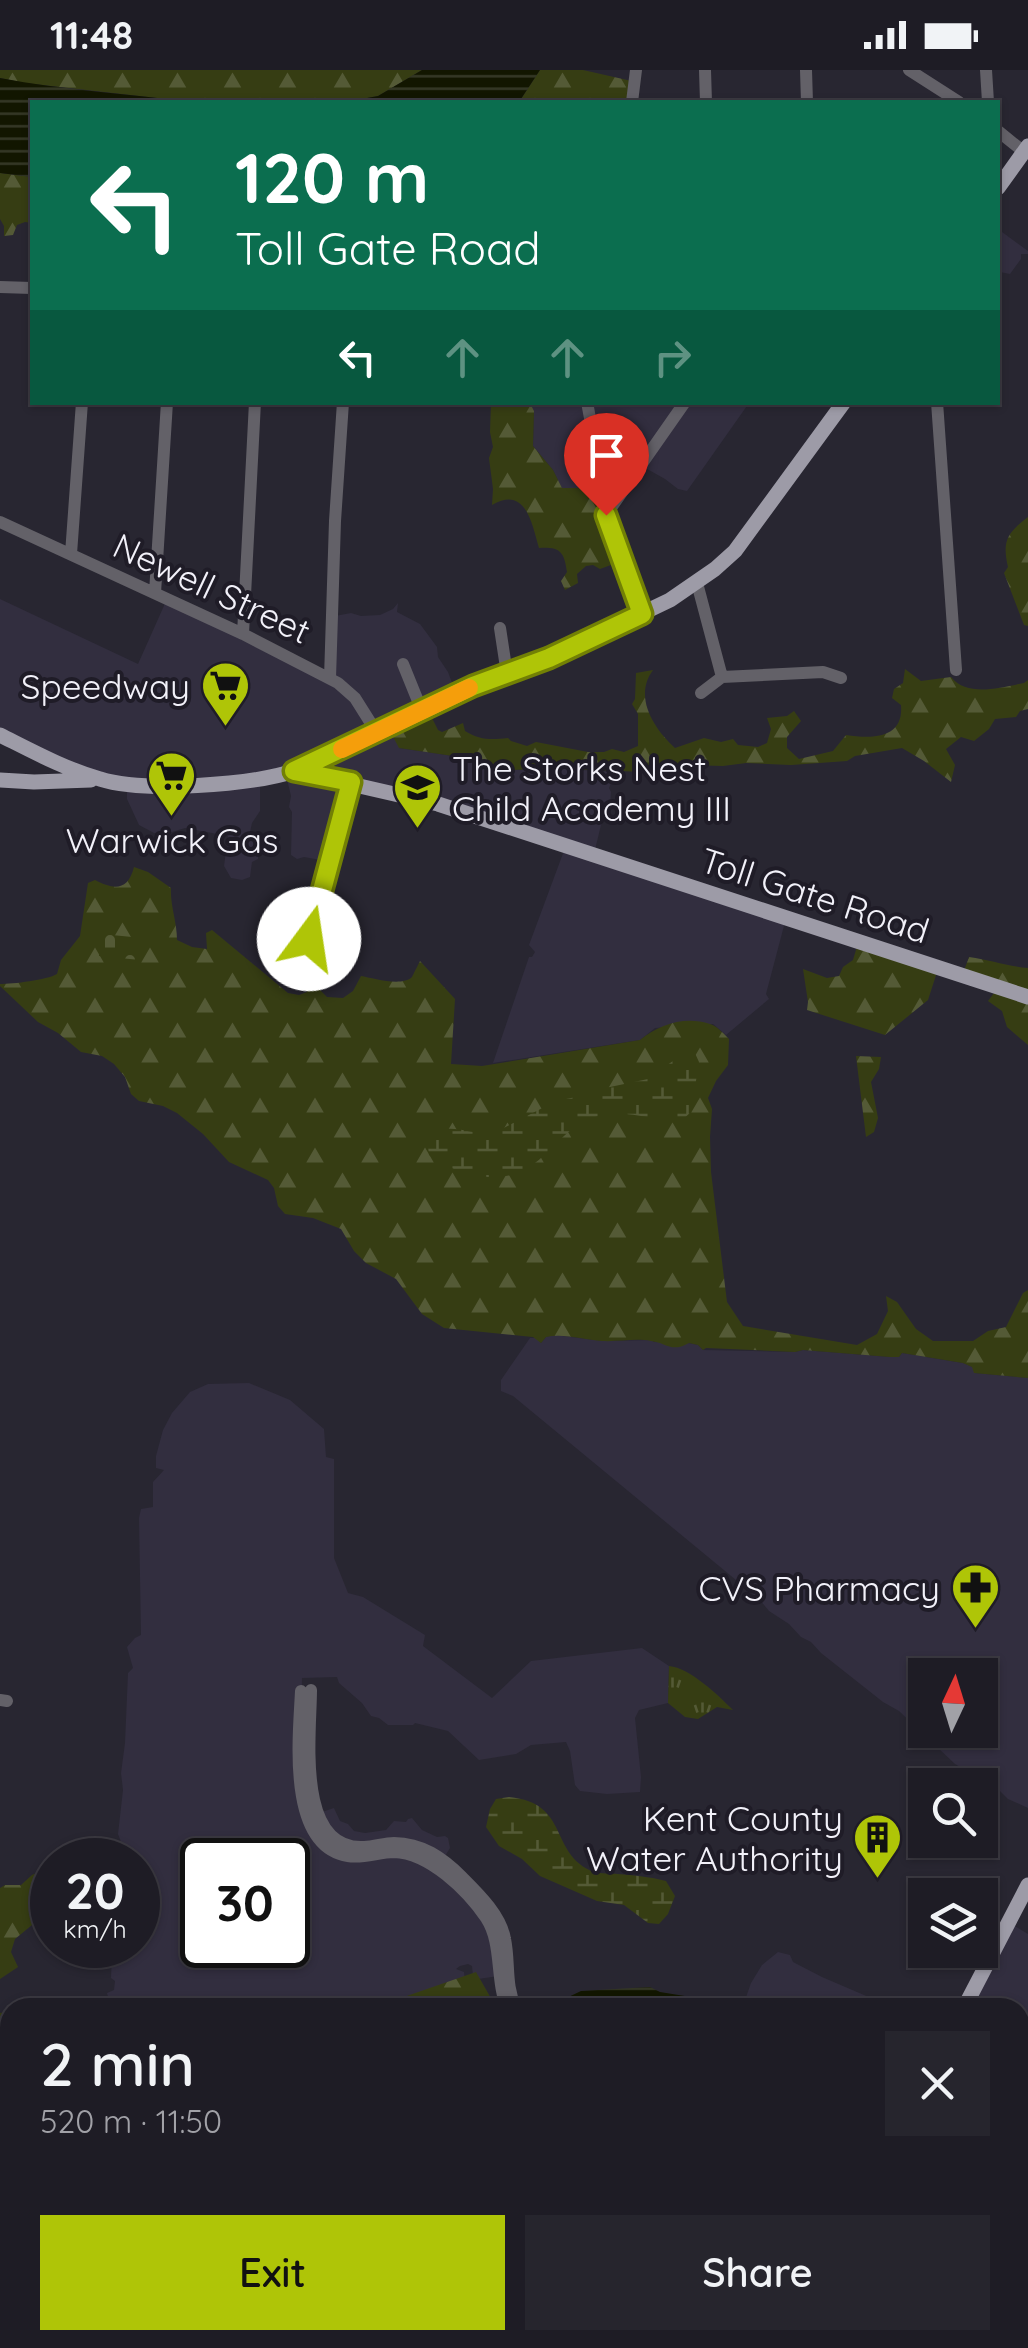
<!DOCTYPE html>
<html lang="en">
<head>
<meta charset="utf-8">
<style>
	:root { --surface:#1e1c25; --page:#26252d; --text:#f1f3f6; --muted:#a1a1a7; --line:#3c3a42; --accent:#afc507 }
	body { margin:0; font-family:Quicksand,sans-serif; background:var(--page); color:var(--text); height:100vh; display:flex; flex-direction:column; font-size:38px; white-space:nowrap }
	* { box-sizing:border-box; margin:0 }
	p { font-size:32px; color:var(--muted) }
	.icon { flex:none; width:55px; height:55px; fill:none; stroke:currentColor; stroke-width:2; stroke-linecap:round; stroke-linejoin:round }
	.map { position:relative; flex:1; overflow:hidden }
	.sheet { position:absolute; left:0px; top:1928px; width:1030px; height:352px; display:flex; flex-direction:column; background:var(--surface); border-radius:30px 30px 0 0; box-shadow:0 2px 8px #0004,0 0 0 2px var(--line) }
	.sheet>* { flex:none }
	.top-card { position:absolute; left:30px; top:30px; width:970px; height:305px; border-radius:0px; box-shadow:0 2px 8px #0004,0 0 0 2px var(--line); background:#0b6e4f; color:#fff; overflow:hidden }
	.needle { width:65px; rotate:4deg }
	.controls { position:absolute; left:908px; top:1588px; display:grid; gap:20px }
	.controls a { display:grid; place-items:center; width:90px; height:90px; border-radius:0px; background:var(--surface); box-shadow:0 2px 8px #0004,0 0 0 2px var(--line); font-size:50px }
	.speed { position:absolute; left:30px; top:1768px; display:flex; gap:20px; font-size:50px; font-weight:700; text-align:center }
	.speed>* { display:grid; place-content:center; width:130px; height:130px; border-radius:50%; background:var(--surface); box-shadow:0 2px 8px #0004,0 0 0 2px var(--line); line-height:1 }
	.speed small { font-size:25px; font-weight:400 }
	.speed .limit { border:5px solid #111; border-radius:15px; background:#fff; color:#111 }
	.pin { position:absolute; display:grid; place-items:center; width:85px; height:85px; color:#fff; margin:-102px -42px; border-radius:50% 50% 50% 0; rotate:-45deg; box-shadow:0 0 10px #0007 }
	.pin .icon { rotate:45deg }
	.me { position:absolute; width:110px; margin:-55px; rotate:14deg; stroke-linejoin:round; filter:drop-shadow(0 0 8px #0008) }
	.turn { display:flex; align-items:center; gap:35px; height:210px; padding:0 40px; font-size:45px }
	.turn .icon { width:130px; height:130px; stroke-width:2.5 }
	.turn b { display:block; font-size:70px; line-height:85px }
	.lanes { display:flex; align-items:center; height:95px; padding:0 40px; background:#0003; justify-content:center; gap:50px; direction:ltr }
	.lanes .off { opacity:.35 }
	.round { display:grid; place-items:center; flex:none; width:105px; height:105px; border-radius:0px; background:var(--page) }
	.head { display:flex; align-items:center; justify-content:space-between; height:170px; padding:0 40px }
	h1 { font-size:60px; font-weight:600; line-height:75px }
	.cta { display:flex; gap:20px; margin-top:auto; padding:20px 40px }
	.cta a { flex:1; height:115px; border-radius:0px; background:var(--accent); color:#111; font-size:40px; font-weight:600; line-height:115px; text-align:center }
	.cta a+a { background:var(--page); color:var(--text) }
	.status { display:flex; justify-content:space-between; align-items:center; height:70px; padding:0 50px; background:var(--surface); direction:ltr }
	.status svg { height:28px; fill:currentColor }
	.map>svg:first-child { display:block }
	.built { fill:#322e3f; fill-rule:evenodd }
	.grass { fill:url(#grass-tufts) }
	.forest { fill:url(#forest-firs) }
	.wetland { fill:url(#wetland-marsh) }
	.cemetery { fill:url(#cemetery-stones) }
	.water { fill:url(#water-rules) }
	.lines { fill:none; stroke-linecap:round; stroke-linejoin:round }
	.minor { stroke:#636168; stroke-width:12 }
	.major { stroke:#9d9ba7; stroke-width:15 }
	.route-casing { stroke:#728005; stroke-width:25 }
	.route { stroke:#afc507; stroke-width:18 }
	.slow { stroke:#f59e0b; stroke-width:18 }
	.labels { text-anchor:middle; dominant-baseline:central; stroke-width:8; stroke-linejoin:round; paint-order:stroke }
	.street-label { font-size:35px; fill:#f2f1f9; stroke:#1f1c27 }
	.poi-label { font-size:35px; fill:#f2f1f9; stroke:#1f1c27; text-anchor:end }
</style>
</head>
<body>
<div class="status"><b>11:48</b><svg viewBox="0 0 49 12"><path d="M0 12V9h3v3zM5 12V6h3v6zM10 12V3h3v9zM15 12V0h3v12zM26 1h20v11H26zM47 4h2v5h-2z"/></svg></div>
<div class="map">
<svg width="1028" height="2278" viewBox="0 0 1028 2278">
	<defs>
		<pattern id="grass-tufts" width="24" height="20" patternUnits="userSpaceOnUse" patternTransform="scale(2.5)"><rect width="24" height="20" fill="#363d13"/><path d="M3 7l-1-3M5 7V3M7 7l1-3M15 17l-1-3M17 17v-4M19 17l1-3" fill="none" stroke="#545a36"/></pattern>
		<pattern id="forest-firs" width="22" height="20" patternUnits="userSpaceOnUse" patternTransform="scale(2.5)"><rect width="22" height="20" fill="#363d13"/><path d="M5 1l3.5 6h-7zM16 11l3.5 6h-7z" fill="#545a36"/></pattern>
		<pattern id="wetland-marsh" width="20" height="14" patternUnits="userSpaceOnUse" patternTransform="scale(2.5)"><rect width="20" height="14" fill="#363d13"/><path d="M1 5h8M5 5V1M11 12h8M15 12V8" fill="none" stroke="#545a36"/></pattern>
		<pattern id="cemetery-stones" width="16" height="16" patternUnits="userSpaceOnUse" patternTransform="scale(2.5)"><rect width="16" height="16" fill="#363d13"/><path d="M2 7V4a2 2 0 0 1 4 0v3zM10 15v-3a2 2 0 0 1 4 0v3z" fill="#545a36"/></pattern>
		<pattern id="water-rules" width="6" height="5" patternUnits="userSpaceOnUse" patternTransform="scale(2.5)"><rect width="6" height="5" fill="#121600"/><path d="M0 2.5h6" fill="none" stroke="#353826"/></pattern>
	</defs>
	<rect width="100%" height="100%" fill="#282631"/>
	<path class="built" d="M998 159 1028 181V184H1021V189L1010 204 1000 202 998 205Z
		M530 333H749L687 421 678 419 665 409 640 395 608 440 590 418H562L553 400 533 376 534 341Z
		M0 529 138 594 167 529 325 605 335 546 351 543 361 546 380 545 393 539 398 533 397 542 420 554 437 577 438 587 448 602 457 626 428 640 399 678 480 690 513 700 549 698 616 702 609 718 611 722 610 735 601 755 594 784 785 852 766 924 769 929 726 965 713 954 655 958 640 970 493 993 529 887H532L535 882 529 875 565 778 353 715 326 791 304 787 297 789 291 785 292 742 289 737 291 726 286 705 260 710V741L252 753 249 767 259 772 258 789 252 792 250 807 242 810 231 808 224 796 228 766 185 758 172 762 154 763 139 755 127 729V711H112L0 664Z
		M554 1265 604 1271 651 1270 654 1272 688 1273 698 1275 703 1280 795 1282 803 1280 890 1287H899L902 1283 963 1293 973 1297 975 1303 1028 1308V1738L1008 1729 998 1719 955 1694 899 1641 883 1632 821 1583 811 1572 801 1567 789 1554 769 1541 759 1529 513 1326 501 1321V1310L530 1268H536L541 1273 546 1267ZM925 1605H980V1660H925Z
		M249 1313 290 1330 324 1359 326 1387 334 1389V1488L348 1523 363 1527 425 1565 423 1576 492 1628 531 1591 642 1578 669 1596 668 1633 639 1640 635 1648 641 1707 640 1722 607 1724 580 1721 575 1715 570 1681 566 1672 531 1675 516 1684 479 1690 448 1661 415 1653 413 1655H388L379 1648 371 1646 362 1633 339 1613 337 1607 302 1608 300 1698 310 1746 334 1738 340 1751 348 1754 354 1761 365 1763 386 1760 394 1751 406 1752 408 1749 412 1748 422 1760 437 1767 445 1766 448 1768 450 1778 439 1796 487 1849 499 1906 478 1909 473 1906 472 1896 468 1894 460 1896 456 1899 464 1902 465 1912 416 1938H113L108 1927 107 1923 114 1920 115 1911 111 1908 112 1882 117 1875H138V1790H120L119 1777 121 1772 118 1764 123 1720 121 1703 125 1673 128 1603 133 1598 127 1577 135 1568 141 1565 139 1448 141 1439 153 1437V1412L164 1400 156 1398V1386L163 1360 172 1343 190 1322 208 1314ZM202 1790H288V1875H202Z
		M1013 1855 1028 1864V2278H519L511 2270H1020V1938L968 1937Z
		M778 1882 790 1885 793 1892 822 1907 892 1937H751L744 1933 751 1913 762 1895Z"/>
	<path class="grass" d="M669 1596C690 1598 718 1625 733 1640L717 1637 698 1649 685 1647 668 1633Z"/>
	<path class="forest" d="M0 0H422L378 26 345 32H192L25 13 0 8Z
		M540 0H583L636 12 633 32H519Z
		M0 103 32 107V153L25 152 17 155 13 165 4 166V156L0 149Z
		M491 333H530L534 341 533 376 553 400 562 418H590L608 440 619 492 600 499 593 495 586 496 577 504 578 513 565 520 561 511 567 502C564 481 560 477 539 478 532 454 526 415 492 435L493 419 489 388 493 377 490 362Z
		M1028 447V556L1024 555 1004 503 1008 497C1002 471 1007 463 1028 447Z
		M905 599 921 611 951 607C968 628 1001 617 1024 613L1028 610V639L1020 641 1016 647 995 649 989 659 974 671 961 667 946 679 955 695 951 712 924 691 902 678 855 686 847 691 791 695 746 693 723 696 689 695 667 703 549 698 513 700 480 690 399 678 389 659 428 640 438 660 442 662 463 653 465 661C479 670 491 670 508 668L511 671 527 676 536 672 588 682H604L612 679 624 682 638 676V644L632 634 635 629 636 603 653 600C633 627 654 659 675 678L704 668 721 672 733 669 738 675 758 677 767 673 771 659 767 648 787 646 794 641 801 651 787 667V678L799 689 833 681 846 665C872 669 904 669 901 635L892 628 894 619 903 613Z
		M134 797 148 802 171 818C170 836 177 851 177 870L192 877 207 879 206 863 212 860 288 923 299 925 307 922 309 909 327 927 343 928 353 921 361 906C372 908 402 917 412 907 413 905 419 893 420 891L455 929 451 994 482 996 640 970C660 954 685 946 710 954 717 956 724 964 729 969L728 995 716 1011 708 1028 712 1039 710 1067 711 1102 727 1232 743 1256 857 1275 877 1264 888 1241 886 1226 897 1232 916 1259 933 1271H973L988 1261 1006 1257 1023 1223 1028 1220V1308L974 1303 972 1297 963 1293 902 1283 899 1287H890L803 1280 795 1282 706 1278 703 1280 698 1275 689 1273C671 1283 667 1273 651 1271 635 1268 618 1272 602 1271 584 1270 564 1263 546 1267L541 1273 533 1267 444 1258 422 1244 396 1209 366 1193 354 1181 341 1159 313 1148 285 1144 278 1136 274 1118 268 1110 229 1092 203 1064 177 1043 163 1036 139 1031 131 1024 125 1007 114 994 102 986 81 982 58 963 38 952 0 916V914C13 914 47 910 57 904L61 890 80 866 88 813 95 810C114 820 128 821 134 797Z
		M858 873 938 899 928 930 885 965 807 940 808 932 803 899 827 908 839 906 843 897 853 890Z
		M969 887C990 890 1007 896 1028 898V975L1007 957 1002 941 988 931 997 919 962 906Z
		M856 986 881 987 879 999 871 1012 878 1048 874 1062 866 1067Z
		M47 1798 52 1808V1842L41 1853 32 1855 15 1869 11 1882 18 1897 0 1909V1818L5 1815H21L32 1805Z
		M476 1902 496 1937H375Z
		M10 1941V2177L0 2170V1943Z
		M152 2270H525L524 2278H164Z"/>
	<path class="wetland" d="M694 981 699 992 691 1042 681 1051C652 1051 624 1038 595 1047 566 1055 551 1085 526 1099 497 1116 454 1104 429 1085L428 1076 445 1059C462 1057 477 1066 494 1063L556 1031 591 1024 610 1017 648 1009 677 988Z
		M509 1727C571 1733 548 1784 594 1802 601 1804 611 1803 618 1804 634 1805 650 1807 666 1811L675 1826 668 1844 659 1854 648 1853 624 1835 597 1831 540 1806 522 1789 499 1776 486 1757 490 1739 496 1729Z"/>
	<path class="cemetery" d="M102 864 142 868 140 890 99 886Z"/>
	<path class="water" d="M422 0H540L519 32H345L378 26Z
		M0 8C64 20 128 24 192 32H32V107L0 103Z
		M650 1917 660 1922 691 1927C700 1933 714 1928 725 1937H531L535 1927 560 1931 581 1921Z"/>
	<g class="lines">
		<path class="minor" d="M705 0 706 32
			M806 0 807 32
			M909 0 959 32
			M986 0 988 32
			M632 32 636 0
			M998 61 1024 82
			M0 217 32 218
			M587 332 592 359 601 374 640 395
			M937 332 956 600
			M0 452 243 564 338 613 355 628 377 663
			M71 484 82 332
			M697 513 722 607
			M155 523 167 332
			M642 543 606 445 685 332
			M500 558 507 604
			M243 564 255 332
			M403 594 422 641
			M722 607 823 602 841 608
			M330 608 335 451 343 332
			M701 623 722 607
			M309 869 351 712
			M311 1620C311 1663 295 1781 364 1777 374 1777 384 1773 394 1773 422 1773 443 1788 462 1807 478 1823 501 1845 505 1869 510 1893 505 1915 516 1938
			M301 1621C299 1665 286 1776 348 1786 363 1789 379 1782 394 1782 429 1783 467 1820 486 1848 503 1874 495 1909 507 1938
			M0 1630 7 1631
			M19 2270V2278
			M579 2278 582 2270
			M593 2278 596 2270"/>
		<path class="major" d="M998 118 1028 76
			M0 665C32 681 65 699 100 709 144 723 251 715 294 701L473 616 549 588 670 530 715 499 735 481 844 332
			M294 701 438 734 1028 927
			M0 710 34 712 91 710
			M964 1938 1028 1815
			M788 2278 792 2270"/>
	</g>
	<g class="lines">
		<defs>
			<path id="route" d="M309 869 351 712 294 701 473 616 549 588 642 544 606 445"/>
		</defs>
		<use href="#route" class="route-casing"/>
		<use href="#route" class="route"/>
		<path class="slow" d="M342 679 469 618"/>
	</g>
	<defs>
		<symbol id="supermarket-pin" viewBox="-11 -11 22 30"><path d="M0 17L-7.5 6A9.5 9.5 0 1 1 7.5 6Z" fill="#afc507" stroke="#1f1c27"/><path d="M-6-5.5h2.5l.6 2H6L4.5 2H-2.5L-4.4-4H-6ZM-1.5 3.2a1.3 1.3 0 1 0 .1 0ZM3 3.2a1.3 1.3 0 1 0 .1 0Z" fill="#111"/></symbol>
		<symbol id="school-pin" viewBox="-11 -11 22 30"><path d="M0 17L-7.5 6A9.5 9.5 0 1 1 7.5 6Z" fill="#afc507" stroke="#1f1c27"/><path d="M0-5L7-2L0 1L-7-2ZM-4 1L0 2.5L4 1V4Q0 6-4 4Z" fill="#111"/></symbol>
		<symbol id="pharmacy-pin" viewBox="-11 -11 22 30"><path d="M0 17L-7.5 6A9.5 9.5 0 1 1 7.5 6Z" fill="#afc507" stroke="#1f1c27"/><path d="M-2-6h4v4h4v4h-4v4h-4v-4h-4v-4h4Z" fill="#111"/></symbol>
		<symbol id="building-pin" viewBox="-11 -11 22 30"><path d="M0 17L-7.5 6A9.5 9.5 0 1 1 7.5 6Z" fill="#afc507" stroke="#1f1c27"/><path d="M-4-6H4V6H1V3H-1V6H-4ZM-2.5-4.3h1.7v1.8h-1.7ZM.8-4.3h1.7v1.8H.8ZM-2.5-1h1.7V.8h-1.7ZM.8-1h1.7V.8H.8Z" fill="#111"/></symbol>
	</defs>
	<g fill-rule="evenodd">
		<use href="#supermarket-pin" x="198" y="588" width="55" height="75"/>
		<use href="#supermarket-pin" x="144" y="678" width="55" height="75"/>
		<use href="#school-pin" x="390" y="690" width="55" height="75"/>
		<use href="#pharmacy-pin" x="948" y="1490" width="55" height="75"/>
		<use href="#building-pin" x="850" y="1740" width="55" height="75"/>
	</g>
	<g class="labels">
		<g class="street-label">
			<text transform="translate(212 518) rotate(25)">Newell Street</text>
			<text transform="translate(815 825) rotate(18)">Toll Gate Road</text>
		</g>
		<g class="poi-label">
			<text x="190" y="616">Speedway</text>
			<text x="452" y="698" text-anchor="start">The Storks Nest<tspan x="452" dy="40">Child Academy III</tspan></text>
			<text x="172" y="770" text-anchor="middle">Warwick Gas</text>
			<text x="940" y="1518">CVS Pharmacy</text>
			<text x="843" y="1748">Kent County<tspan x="843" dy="40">Water Authority</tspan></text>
		</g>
	</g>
</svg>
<div class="controls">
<a><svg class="needle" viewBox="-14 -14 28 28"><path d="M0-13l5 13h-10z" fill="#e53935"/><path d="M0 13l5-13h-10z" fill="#a1a1a7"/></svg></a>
<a><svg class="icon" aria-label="search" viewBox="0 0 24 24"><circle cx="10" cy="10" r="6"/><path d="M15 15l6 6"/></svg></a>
<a><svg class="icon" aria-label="layers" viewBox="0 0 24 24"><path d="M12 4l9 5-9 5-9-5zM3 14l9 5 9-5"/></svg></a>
</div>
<div class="speed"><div>20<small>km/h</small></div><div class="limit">30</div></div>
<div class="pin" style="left:606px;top:445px;background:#d93025"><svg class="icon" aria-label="arrive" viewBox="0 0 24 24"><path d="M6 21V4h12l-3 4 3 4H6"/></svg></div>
<svg class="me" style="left:309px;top:869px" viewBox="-20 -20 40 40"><circle r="19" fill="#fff"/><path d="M0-13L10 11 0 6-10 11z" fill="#afc507"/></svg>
<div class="top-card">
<div class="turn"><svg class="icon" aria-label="left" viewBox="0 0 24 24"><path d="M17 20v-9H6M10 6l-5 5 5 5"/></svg><div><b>120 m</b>Toll Gate Road</div></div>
<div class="lanes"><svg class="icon" aria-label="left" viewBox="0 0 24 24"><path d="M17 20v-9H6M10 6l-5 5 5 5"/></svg><svg class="icon off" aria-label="ahead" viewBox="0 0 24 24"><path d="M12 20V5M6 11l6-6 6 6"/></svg><svg class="icon off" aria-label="ahead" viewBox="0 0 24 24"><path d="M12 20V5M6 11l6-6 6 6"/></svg><svg class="icon off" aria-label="right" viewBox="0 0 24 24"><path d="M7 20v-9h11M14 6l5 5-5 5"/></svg></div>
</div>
<section class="sheet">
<div class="head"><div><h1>2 min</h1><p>520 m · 11:50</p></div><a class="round"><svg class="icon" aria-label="close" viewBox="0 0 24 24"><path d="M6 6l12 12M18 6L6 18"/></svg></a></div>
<div class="cta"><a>Exit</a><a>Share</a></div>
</section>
</div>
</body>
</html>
